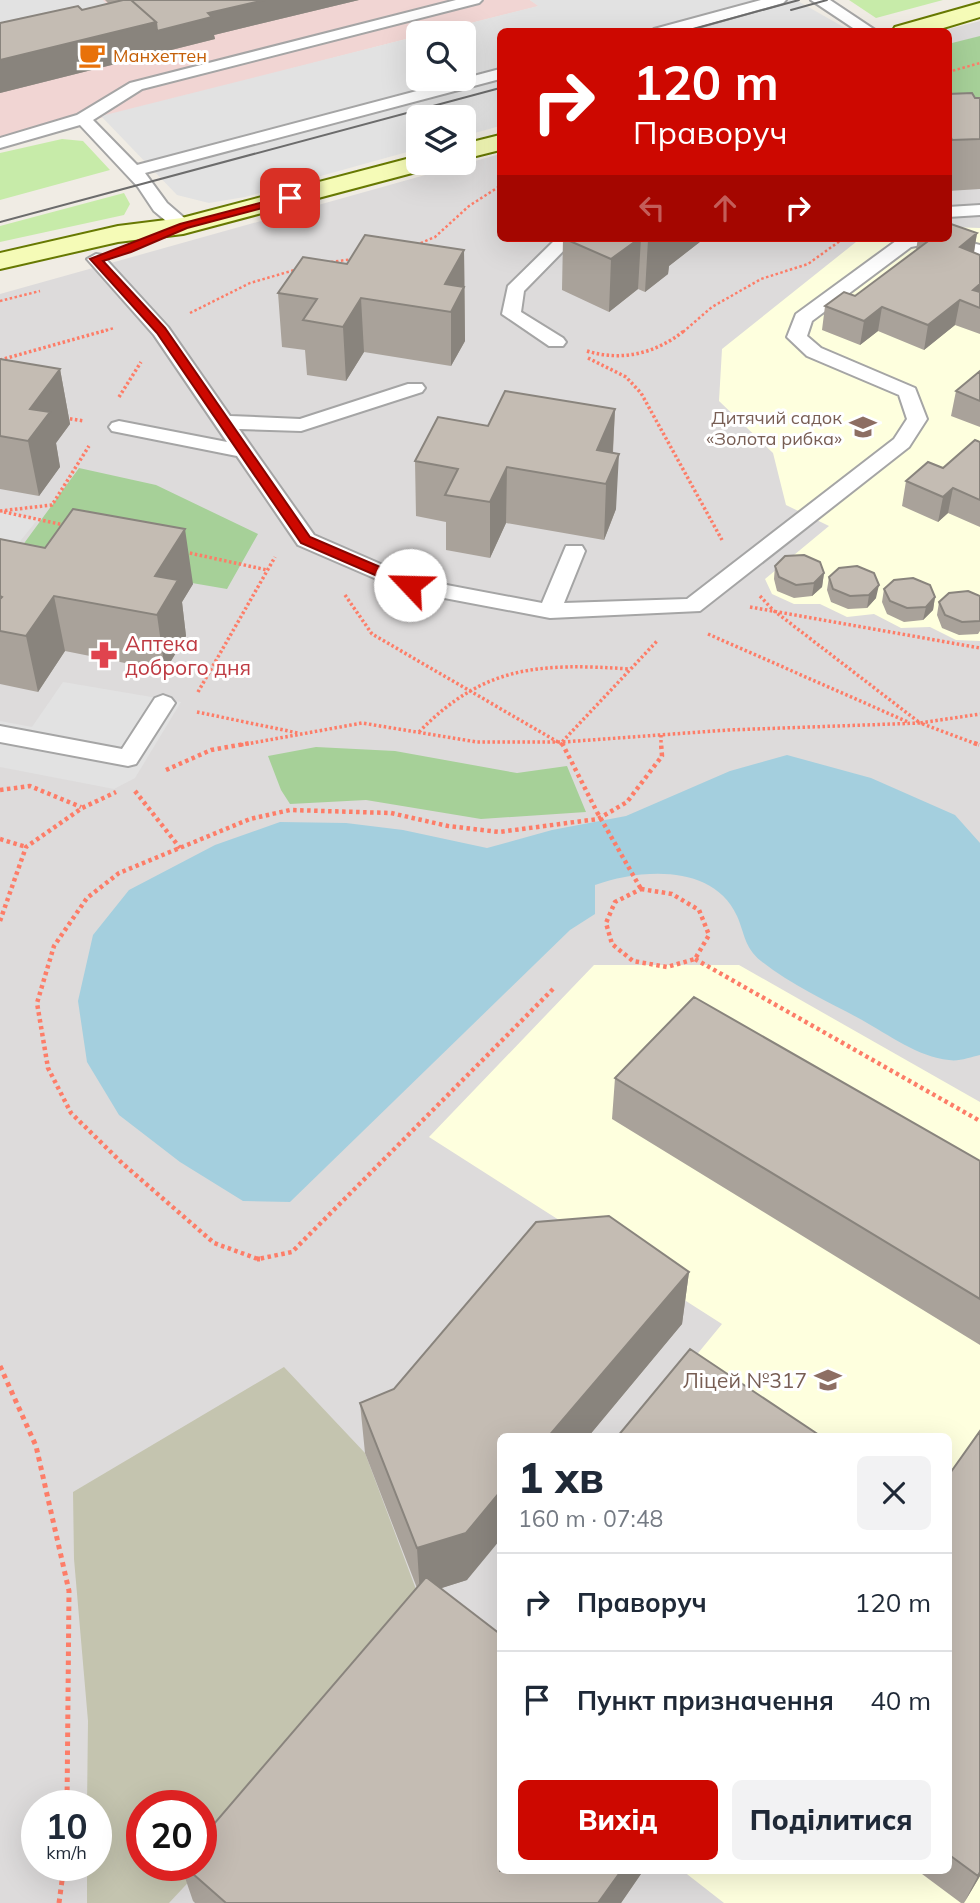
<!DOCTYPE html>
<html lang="uk">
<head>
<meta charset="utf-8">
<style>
	:root { --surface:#fff; --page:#f2f2f3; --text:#1f2937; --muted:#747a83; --line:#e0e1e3; --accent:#cd0800 }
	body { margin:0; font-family:Mulish,sans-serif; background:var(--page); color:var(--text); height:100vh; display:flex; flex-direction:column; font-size:26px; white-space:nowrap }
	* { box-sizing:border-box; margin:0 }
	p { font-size:23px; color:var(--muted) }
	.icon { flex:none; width:38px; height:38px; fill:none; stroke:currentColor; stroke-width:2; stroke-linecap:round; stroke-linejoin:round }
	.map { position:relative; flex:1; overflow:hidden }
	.sheet { position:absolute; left:497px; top:1433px; width:455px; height:441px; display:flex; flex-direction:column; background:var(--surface); border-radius:10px; box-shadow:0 7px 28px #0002 }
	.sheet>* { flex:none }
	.top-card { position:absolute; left:497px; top:28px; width:455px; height:214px; border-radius:10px; box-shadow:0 7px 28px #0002; background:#cd0800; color:#fff; overflow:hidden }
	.tools { position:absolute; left:406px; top:21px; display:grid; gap:14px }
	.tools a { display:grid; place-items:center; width:70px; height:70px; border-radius:10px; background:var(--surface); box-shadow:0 7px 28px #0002; font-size:35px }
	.speed { position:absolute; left:21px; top:1790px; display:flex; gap:14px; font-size:35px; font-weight:700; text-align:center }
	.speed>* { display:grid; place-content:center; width:91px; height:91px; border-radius:50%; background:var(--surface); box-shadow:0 7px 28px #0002; line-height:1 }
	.speed small { font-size:18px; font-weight:400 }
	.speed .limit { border:10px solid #d22; background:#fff; color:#111 }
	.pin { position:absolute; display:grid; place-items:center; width:60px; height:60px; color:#fff; margin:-30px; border-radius:14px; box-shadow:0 4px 10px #0006 }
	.me { position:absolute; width:77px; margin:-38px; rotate:294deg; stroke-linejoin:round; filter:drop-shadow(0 0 5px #0008) }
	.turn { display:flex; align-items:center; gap:24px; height:147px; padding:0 21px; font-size:32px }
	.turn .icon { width:91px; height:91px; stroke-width:2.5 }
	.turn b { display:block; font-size:49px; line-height:60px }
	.lanes { display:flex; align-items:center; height:66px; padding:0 21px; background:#0003; justify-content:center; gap:35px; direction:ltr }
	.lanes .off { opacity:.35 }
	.round { display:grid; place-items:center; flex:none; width:74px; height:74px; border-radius:10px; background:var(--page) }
	.overview { display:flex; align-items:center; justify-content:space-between; height:119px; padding:0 21px }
	h1 { font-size:42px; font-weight:800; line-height:52px }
	.action { display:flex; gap:14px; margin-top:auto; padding:14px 21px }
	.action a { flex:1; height:80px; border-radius:10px; background:var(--accent); color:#fff; font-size:28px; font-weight:800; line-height:80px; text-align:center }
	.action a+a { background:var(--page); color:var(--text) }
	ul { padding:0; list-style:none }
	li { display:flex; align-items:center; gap:21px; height:98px; padding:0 21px; border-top:2px solid var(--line) }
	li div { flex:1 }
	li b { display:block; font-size:26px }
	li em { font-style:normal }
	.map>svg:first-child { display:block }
	.residential { fill:#dddbdb; fill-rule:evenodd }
	.commercial { fill:#f1d5d3 }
	.education { fill:#feffde }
	.construction { fill:#c4c4af; fill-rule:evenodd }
	.grass { fill:#c7eba9 }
	.forest { fill:#a6d098 }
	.parking { fill:#e2e2e2 }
	.water { fill:#a4cfde }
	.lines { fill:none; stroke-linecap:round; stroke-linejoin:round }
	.service-casing { stroke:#a5a5a5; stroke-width:4 }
	.secondary-casing { stroke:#677902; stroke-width:4 }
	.path-far3 { stroke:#fd7d68; stroke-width:2.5; stroke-dasharray:2.5 2.5; stroke-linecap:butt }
	.path-far2 { stroke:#fd7d68; stroke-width:3.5; stroke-dasharray:2.5 2.5; stroke-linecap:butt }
	.path-far1 { stroke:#fd7d68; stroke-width:4.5; stroke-dasharray:3.5 3.5; stroke-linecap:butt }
	.path { stroke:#fd7d68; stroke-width:5; stroke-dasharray:4.5 4.5; stroke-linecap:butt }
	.service { fill:#fff; fill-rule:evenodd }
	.secondary { fill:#f5fbb7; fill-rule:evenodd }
	.tram { stroke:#6c6c6c; stroke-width:2 }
	.path-bridge { stroke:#fd7d68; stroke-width:4.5; stroke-dasharray:3.5 3.5; stroke-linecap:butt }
	.wall { fill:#a9a29a }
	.shaded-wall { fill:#89847d }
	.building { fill:#c4bcb3; stroke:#89847d; stroke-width:2 }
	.route { fill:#cd0800; stroke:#850500; stroke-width:2 }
	.labels { text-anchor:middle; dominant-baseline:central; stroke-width:6; stroke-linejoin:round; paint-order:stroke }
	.far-food-label { font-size:18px; fill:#c56008; stroke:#fff; text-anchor:start }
	.far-education-label { font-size:18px; fill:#785e54; stroke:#fff; text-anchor:end }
	.health-label { font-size:21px; fill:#be3a42; stroke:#fff; text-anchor:start }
	.education-label { font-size:21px; fill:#785e54; stroke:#fff; text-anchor:end }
</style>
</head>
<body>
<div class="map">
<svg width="980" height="1903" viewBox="0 0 980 1903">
	<rect width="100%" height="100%" fill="#f0ece4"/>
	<path class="residential" d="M980 21V1903H0V294L500 154V238H948V32L941 31ZM500 1437H948V1871H500ZM37 1806H96V1866H37ZM142 1806H201V1866H142Z"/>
	<path class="commercial" d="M0 0H530L539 6 431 33H418V36L0 144Z"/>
	<path class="education" d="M949 227 980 228V641L956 640 930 627 901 628 874 614 847 617 820 604H794L772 594 765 579 829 526 786 505 773 453 719 401 722 349 861 238H948Z
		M594 965H739L980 1102V1903H724L683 1871H948V1437H629L722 1324 429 1137Z"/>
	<path class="construction" d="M284 1367 365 1453 429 1624 169 1903H87V1866H96V1806H87L88 1721 74 1559 73 1492ZM142 1806H201V1866H142Z"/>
	<path class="grass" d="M849 0H943L876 18Z
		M62 139 83 141 110 170 0 200V153Z
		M124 193 130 204 124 215 0 242V226Z"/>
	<path class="forest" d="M980 36V98L949 105 948 44Z
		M79 468 156 485 258 534 227 589 17 553Z
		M316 747 395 751 517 773 567 766 586 812 481 819 366 800 290 804 281 790 268 756Z"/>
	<path class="parking" d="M0 0H103L127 24 0 52Z
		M530 0H796L847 29 838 32H500V126L464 136V117H418V149L245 197 209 203 177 195 101 116 418 36V79H464V33H431L538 6Z
		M0 511 38 519 0 566Z
		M63 682 181 702 135 778 114 789 0 767V721L32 727Z"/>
	<path class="water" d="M787 755 871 778 955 815 980 843V1055C971 1057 958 1062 949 1060 918 1057 889 1035 862 1020 829 1002 791 985 761 961 744 947 745 934 737 916 713 863 640 869 595 885V914L570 930 290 1202 243 1201 180 1162 119 1115 87 1062 78 1001 93 935 129 890 215 845 280 822 346 823 403 830 487 848 552 830 626 816 730 771Z"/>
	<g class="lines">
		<defs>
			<path id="service" d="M456 0H482L479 3 142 89 93 120 137 165 500 69V79L145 173 167 203 189 222 192 226 189 230H177L154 211 138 187 80 125 0 148V138L77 115 130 83Z
				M761 0H786L783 3 680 32H653L654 29Z
				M811 0H830L878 32H859Z
				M980 205V215L948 217V207Z
				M948 237 980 245V255L932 243 911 247 812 321 807 336 821 348 915 388 927 419 909 447 700 611 550 618 402 590 298 545 237 456 112 431 109 427 112 423 119 421 227 442 154 335 87 259 96 254 102 255 168 327 230 416 300 419 408 384H422L425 388 422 392 301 431 239 429 314 535 415 579 542 603 566 546H582L585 551 564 603 687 599 894 439 907 419 899 395 807 356 787 337 796 314 900 238Z
				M557 238H576L524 291 521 312 563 338 566 342 563 346H549L502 314 508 286Z
				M163 695 171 698 175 703 136 764 128 766 0 742V726L122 749 155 698Z"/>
			<path id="secondary" d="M980 3V17L930 32H892L895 27Z
				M500 135V150L464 159V144Z
				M418 156V163H435L431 168 183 234 118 242 0 269V253L118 226 182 218Z"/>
		</defs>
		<use href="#service" class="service-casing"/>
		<use href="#secondary" class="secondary-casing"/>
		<path class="path-far3" d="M948 72 980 63
			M416 245 435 237 469 206 500 186
			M331 262 353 259
			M0 301 40 291
			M190 313 250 283 298 269
			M101 332 114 328
			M683 332 712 307 761 279 808 264 844 238"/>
		<path class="path-far2" d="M587 351C622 362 657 353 685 330
			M588 358 626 377 641 393 722 540
			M0 360 107 330
			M119 397 141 362
			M65 418 84 421
			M0 511 52 505 89 446
			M4 512 64 525
			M185 552 267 570
			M345 595 372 634 563 745
			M760 596 773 610 920 723 980 714
			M750 607 980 648
			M708 634 908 722
			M198 692 275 557
			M197 712 298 733
			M419 732C484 665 540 663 629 669
			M661 735V745
			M563 742 728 730 920 723 979 745
			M241 745 362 723 477 742H562L658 640"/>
		<path class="path-far1" d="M562 743 597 812
			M974 743 980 745
			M166 770 211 750 250 743
			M0 790 30 786 81 807
			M135 791 180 848
			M0 839 26 847
			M641 889 672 894 699 910 709 935 695 959 667 967 633 961 612 944 606 923 615 902Z
			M0 921 26 847 82 808 116 792
			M695 959 980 1121
			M553 989 292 1252 258 1259 214 1243 122 1163 71 1113 48 1068 37 1003 54 946 87 898 119 873 250 819 290 810 391 813 448 826 499 832 598 819 627 802 662 756 661 743"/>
		<path class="path" d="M257 1259H260
			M0 1366 36 1446 69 1591 67 1806
			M59 1903 64 1866"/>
		<use href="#service" class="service"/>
		<use href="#secondary" class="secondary"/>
		<path class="tram" d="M791 10 827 0
			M682 32 799 0
			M0 222 500 88"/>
		<path class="path-bridge" d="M597 812 641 889"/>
	</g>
	<path class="wall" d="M105 0H359L214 35 215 39 0 93V23L82 10 109 4Z
		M948 94 980 98V189L948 191Z
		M977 233 974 253 980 255V334L955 325 924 350 878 331 860 345 822 330 825 306 855 296 916 250 918 238H948Z
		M563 238H705L669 266 668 274 645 292 638 289 609 312 562 290Z
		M464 250 465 341 451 366 364 352 346 381 307 375 305 350 282 347 278 293 347 264Z
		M0 359 60 369 70 424 56 443 60 467 39 496 0 489Z
		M980 371V427L951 416 956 391Z
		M615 409 613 453 616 509 604 540 506 523 490 558 446 550V522L416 516 415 461 488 426Z
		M980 442V527L948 513 938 522 902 506 906 481 943 468Z
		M0 539 193 584 182 602 186 636 165 671 65 651 38 692 0 684Z
		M775 566 824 573 822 587 812 596 794 598 777 591 774 579Z
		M829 577 876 598 867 608 848 609 831 602 827 590Z
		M884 589 935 597 933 610 923 620 904 622 887 614 882 602Z
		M980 596V631L978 634 959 635 942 628 937 615 939 602Z
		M615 1078 980 1161V1345L612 1119Z
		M689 1272 682 1324 588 1437H500L467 1580 441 1588 643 1871 621 1903H195L193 1901 181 1866H201L417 1588 365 1453 360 1403Z
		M980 1431V1876L964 1903H961L918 1871H948V1476Z"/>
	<path class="shaded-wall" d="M265 0H359L214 35 215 39 0 93V60L156 22 208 13Z
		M977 233 973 257 960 247Z
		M640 238H641L638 289 609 312 611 259Z
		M650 238H705L669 266 668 274 645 292 648 240Z
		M464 250 465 341 451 366V312L445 284Z
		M980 284V304L973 290Z
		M361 298 364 352 346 381 343 327Z
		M960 300 955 325 924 350 928 325Z
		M882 307 878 331 860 345 864 321Z
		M60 369 70 424 56 443 60 467 39 496 28 441 30 409Z
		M615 409 612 464 597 450Z
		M619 454 616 509 604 540 606 484Z
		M507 467 506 523 490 558V502Z
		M953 488 948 513 938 522 943 497Z
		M185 529 193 584 182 602 186 636 165 671 157 615 155 576Z
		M824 573 822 587 812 596 814 583Z
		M879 585 876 598 867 608 869 595Z
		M54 596 65 651 38 692 26 636Z
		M935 597 933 610 923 620 926 607Z
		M689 1272 682 1324 588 1437H548Z
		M500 1492V1540L467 1580 420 1595 417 1548Z
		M621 1871H643L621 1903H598Z
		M980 1872V1876L964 1903Z"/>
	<path class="building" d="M123 0H131L156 22 0 60V23L78 6 82 10Z
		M131 0H265L208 13 212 17 157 31 156 22Z
		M972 93 975 98H980V139L952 140 950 135H948V94Z
		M948 223 977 233 960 247 980 255V284L973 290 980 292V308L960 300 928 325 882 307 864 321 825 306 844 292 855 296 931 239 930 238H948Z
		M365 235 464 250 445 284 464 287 451 312 361 298 343 327 303 320 317 299 278 293 303 257 347 264Z
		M563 238H640L611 259Z
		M0 359 60 369 30 409 50 412 28 441 0 436Z
		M980 371V401L956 391Z
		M505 391 615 409 597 450 619 454 606 484 507 467 490 502 445 495 458 469 415 461 438 417 488 426Z
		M975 440 980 442V500L953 488 943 497 906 481 928 462 943 468Z
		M73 509 185 529 155 576 178 580 157 615 54 596 26 636 0 631V599L2 597 0 596V539L45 548Z
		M804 555 820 562 824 573 814 583 796 585 779 577 775 566 785 556Z
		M857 566 874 573 879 585 869 595 850 596 833 589 829 577 839 568Z
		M913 578 930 585 935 597 926 607 907 608 890 601 884 589 894 580Z
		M968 591 980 596V621L962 622 945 615 939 602 949 593Z
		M694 997 980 1161V1299L615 1078Z
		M609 1216 689 1272 548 1437H500V1492L466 1533 417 1548 360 1403 394 1389 536 1222Z
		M690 1349 822 1437H617Z
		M980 1431V1872L978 1876 948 1854V1476Z
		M426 1577 500 1634V1871H621L598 1903H226L184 1866H201V1839Z"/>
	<path class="route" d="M290 195 295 198 293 200 187 228 131 252 103 261 165 328 310 537 415 582V588H405L301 543 157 333 90 259 180 224Z"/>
	<defs>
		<symbol id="cafe-bare" viewBox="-9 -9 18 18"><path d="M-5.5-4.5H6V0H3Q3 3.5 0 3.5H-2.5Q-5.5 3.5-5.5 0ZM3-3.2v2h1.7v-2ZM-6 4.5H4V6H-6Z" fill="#e8710a" stroke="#fff" stroke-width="2.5" paint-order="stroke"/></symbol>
		<symbol id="school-bare" viewBox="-9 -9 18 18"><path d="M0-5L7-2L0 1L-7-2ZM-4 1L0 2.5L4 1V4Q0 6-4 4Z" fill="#8d6e63" stroke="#fff" stroke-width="2.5" paint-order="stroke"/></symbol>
		<symbol id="pharmacy-bare" viewBox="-9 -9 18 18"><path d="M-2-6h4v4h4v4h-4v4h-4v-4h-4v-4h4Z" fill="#e0444e" stroke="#fff" stroke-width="2.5" paint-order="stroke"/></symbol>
	</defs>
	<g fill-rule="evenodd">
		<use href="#cafe-bare" x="73" y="36" width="38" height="38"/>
		<use href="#school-bare" x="844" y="408" width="38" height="38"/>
		<use href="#pharmacy-bare" x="85" y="636" width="38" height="38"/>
		<use href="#school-bare" x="809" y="1361" width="38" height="38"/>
	</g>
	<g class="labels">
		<g class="far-food-label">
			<text x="113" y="55">Манхеттен</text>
		</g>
		<g class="far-education-label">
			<text x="842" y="417">Дитячий садок<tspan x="842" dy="21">«Золота рибка»</tspan></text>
		</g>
		<g class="health-label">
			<text x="125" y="643">Аптека<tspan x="125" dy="24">доброго дня</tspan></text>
		</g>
		<g class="education-label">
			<text x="807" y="1380">Ліцей №317</text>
		</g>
	</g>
</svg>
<div class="tools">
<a><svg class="icon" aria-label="search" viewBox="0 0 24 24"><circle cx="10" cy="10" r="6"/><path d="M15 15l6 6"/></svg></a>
<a><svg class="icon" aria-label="layers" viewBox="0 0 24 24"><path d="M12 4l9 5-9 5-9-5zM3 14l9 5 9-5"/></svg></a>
</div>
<div class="speed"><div>10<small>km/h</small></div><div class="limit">20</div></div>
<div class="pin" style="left:290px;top:198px;background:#d93025"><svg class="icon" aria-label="arrive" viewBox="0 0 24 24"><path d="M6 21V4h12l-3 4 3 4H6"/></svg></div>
<svg class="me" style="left:410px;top:585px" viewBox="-20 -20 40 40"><circle r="19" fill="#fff"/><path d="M0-13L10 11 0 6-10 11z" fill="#cd0800"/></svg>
<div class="top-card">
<div class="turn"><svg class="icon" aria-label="right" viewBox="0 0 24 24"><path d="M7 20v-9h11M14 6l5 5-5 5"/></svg><div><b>120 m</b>Праворуч</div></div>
<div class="lanes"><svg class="icon off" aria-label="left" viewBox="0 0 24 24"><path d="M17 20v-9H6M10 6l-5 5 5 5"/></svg><svg class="icon off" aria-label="ahead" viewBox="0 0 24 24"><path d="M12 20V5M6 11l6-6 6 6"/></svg><svg class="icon" aria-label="right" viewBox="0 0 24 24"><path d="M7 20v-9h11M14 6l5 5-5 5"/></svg></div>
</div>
<section class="sheet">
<div class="overview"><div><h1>1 хв</h1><p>160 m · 07:48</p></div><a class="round"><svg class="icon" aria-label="close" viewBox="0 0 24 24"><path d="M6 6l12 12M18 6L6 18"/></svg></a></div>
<ul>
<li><svg class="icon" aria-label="right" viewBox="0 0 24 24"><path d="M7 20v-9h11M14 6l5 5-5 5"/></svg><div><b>Праворуч</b></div><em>120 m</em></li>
<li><svg class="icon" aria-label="arrive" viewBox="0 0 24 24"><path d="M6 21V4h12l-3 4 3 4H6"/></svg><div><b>Пункт призначення</b></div><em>40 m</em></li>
</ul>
<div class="action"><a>Вихід</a><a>Поділитися</a></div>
</section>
</div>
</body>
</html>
